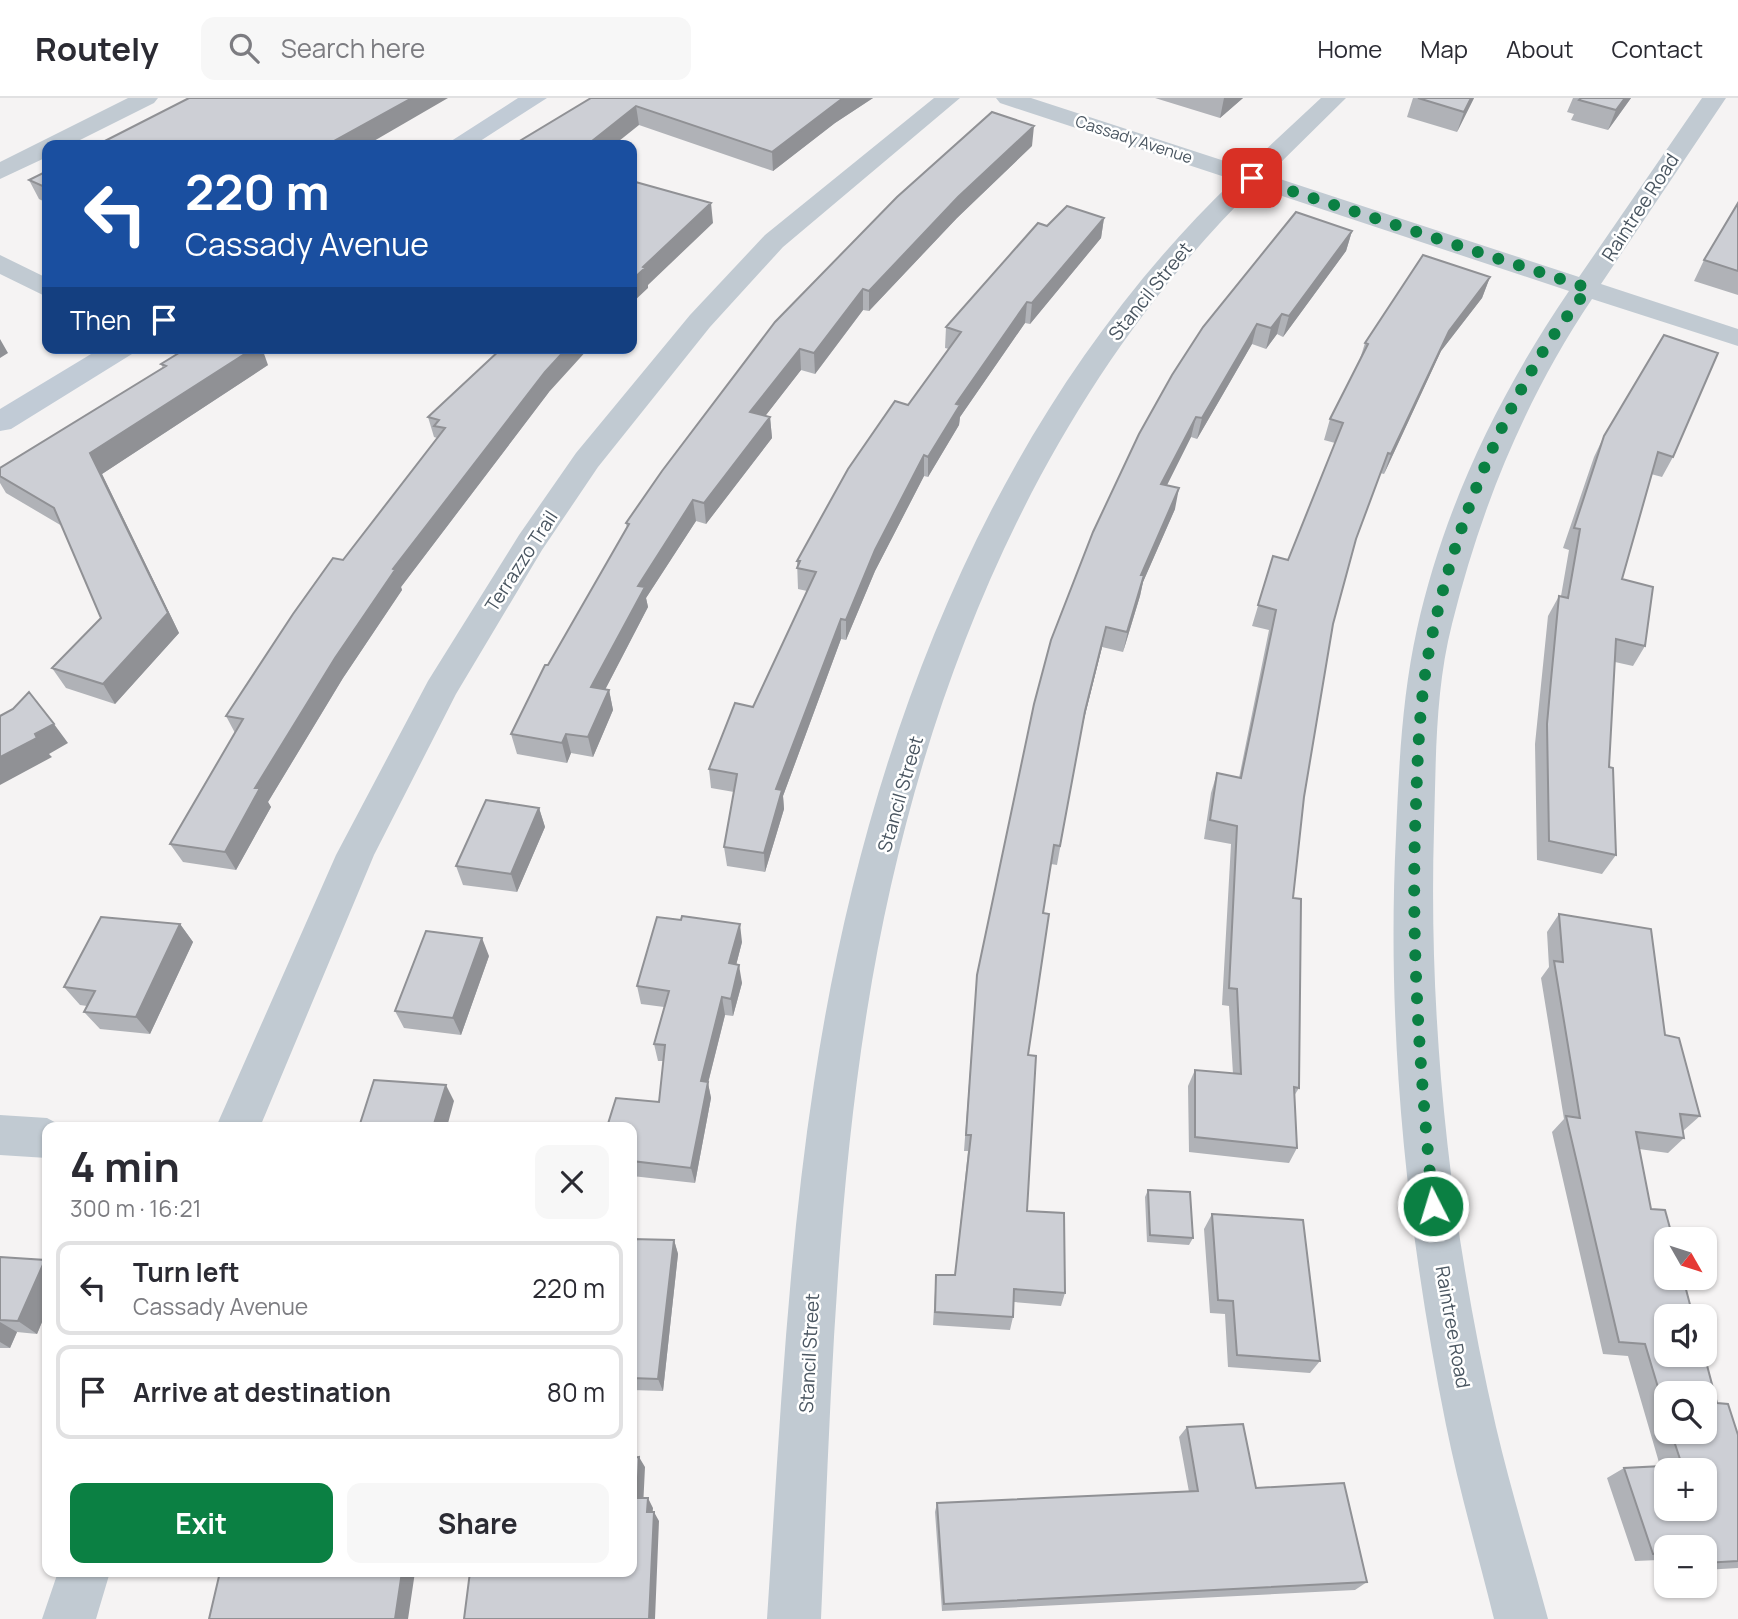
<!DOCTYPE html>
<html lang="en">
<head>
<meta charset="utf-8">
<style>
	:root { --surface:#fff; --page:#f7f7f7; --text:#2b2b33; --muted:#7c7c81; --line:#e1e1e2; --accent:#0b8043 }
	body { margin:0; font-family:Manrope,sans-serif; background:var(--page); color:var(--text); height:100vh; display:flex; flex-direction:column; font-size:26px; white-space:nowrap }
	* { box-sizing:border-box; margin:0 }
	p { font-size:23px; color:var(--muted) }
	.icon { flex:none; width:38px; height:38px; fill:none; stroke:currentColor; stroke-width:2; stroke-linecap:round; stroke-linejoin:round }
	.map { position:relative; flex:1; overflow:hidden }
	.panel { position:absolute; left:42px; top:1024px; width:595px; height:455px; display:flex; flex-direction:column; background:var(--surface); border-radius:14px; box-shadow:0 2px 5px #0004 }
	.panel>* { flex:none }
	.top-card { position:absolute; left:42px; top:42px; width:595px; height:214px; border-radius:14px; box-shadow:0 2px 5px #0004; background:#1a4fa0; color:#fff; overflow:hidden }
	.needle { width:46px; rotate:129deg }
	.controls { position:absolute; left:1654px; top:1129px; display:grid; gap:14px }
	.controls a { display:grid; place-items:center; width:63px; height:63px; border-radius:14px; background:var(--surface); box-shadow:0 2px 5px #0004; font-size:35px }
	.pin { position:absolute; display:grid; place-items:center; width:60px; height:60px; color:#fff; margin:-30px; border-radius:14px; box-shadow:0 4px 10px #0006 }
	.me { position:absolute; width:77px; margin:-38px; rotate:355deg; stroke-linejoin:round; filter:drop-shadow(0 0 5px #0008) }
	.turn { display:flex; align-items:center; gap:24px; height:147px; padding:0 28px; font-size:32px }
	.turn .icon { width:91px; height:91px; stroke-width:2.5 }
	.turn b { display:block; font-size:49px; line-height:60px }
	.then { display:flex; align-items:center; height:66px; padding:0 28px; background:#0003; gap:14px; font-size:26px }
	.round { display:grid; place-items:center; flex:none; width:74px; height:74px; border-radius:14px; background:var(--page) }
	.overview { display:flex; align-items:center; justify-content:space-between; height:119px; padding:0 28px }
	h1 { font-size:42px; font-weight:700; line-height:52px }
	.cta { display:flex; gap:14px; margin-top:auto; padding:14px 28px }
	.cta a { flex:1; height:80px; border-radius:14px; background:var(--accent); color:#fff; font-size:28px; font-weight:700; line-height:80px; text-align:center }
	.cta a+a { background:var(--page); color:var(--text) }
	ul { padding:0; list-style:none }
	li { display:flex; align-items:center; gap:21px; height:94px; margin:0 14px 10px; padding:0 14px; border:4px solid var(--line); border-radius:14px }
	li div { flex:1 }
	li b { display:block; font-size:26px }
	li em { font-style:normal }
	header { display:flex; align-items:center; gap:42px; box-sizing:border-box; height:98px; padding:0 35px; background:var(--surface); border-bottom:2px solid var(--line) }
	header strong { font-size:33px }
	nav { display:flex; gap:38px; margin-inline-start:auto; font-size:24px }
	.search { width:490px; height:63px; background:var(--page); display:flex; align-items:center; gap:18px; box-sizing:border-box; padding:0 24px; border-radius:14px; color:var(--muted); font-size:26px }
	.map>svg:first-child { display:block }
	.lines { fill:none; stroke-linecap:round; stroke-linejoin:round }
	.street { fill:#c1cad2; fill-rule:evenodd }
	.secondary { fill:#c1cbd6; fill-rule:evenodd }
	.wall { fill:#b0b2b7; fill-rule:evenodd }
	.shaded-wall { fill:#909195 }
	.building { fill:#cdcfd5; stroke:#909195; stroke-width:2; fill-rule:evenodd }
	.route { stroke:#0b8043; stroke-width:12; stroke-dasharray:0 21.6 }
	.labels { text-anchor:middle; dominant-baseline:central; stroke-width:5; stroke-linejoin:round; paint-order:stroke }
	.far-street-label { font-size:16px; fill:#4a5661; stroke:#fff }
	.street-label { font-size:19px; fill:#4a5661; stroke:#fff }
</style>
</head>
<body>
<header>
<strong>Routely</strong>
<div class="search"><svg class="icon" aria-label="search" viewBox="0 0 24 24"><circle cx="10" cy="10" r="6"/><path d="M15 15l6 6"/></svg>Search here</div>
<nav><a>Home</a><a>Map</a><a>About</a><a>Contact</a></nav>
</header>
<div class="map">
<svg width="1738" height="1521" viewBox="0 0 1738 1521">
	<rect width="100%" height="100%" fill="#f5f3f3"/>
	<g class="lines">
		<path class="street" d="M128 0H158L154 5 70 47H47V59L0 81V64Z
			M934 0H960L783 149 710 229 598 369 542 452 456 596 374 757 260 1029H216L336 757 428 583 519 437 576 355 690 217 765 137Z
			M996 0H1031L1246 70 1321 0H1346L1268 77 1579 179 1702 0H1726L1601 186 1738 231V248L1592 201C1525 301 1481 409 1452 526 1435 593 1436 662 1434 731 1428 930 1451 1134 1496 1329 1511 1393 1531 1457 1548 1521H1494C1478 1456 1459 1392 1446 1327 1407 1133 1386 934 1396 737 1399 667 1402 599 1417 531 1444 409 1499 296 1569 193L1255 89C1033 307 915 610 867 913 835 1114 830 1318 821 1521H767C779 1342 787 1162 814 985 864 654 988 318 1234 82L1000 5Z
			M0 157 47 180V199L0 176Z
			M0 1017 47 1020 64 1029H47V1060L0 1057Z
			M58 1474H110L96 1521H42Z"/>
		<path class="secondary" d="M518 0H547L474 47H445Z
			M101 250H136L132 256 11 331 0 333V311Z"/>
	</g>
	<path class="wall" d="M591 0H873L835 25 773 73 639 27Z
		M1155 0H1243L1220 20Z
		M1413 0H1474L1457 34 1407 19Z
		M1573 0H1631L1608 32 1571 22 1574 16 1567 14Z
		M1032 48 957 120 869 213 863 212 815 276 801 272 765 318 770 319 772 340 706 426 696 423 646 500 648 509 605 592H609L613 612 593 659 571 655 567 665 517 656 511 636 548 567 627 430 626 425 775 224Z
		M47 73V105L39 101 29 82Z
		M1738 105V197L1694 183 1704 162Z
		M1104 120 1101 140 1030 226 1025 225 960 319 959 327 928 379 924 378 875 473 846 542 841 541 783 698 784 711 765 774 727 768 724 749 734 694 711 690 709 671 753 609 807 493 798 491 797 463 949 251 945 250 946 229 1047 128Z
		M1352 133 1346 153 1283 239 1277 236 1266 251 1252 246 1197 341 1191 339 1167 387 1175 411 1143 484 1140 498 1123 554 1102 549 1081 633 1057 767 1051 766 1043 815 1028 957 1027 1113 1065 1195 1061 1208 1014 1204 1013 1219 1010 1232 933 1227 936 1177H955L968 1053H964L977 877 1139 336Z
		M1490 179 1482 200 1441 253 1384 376 1380 375 1356 442 1333 526 1304 699 1293 800 1299 990 1294 998 1297 1050 1289 1065 1189 1054 1188 988 1195 972 1233 976 1229 908 1222 907 1231 746 1204 741 1211 695 1217 675 1239 680 1269 532 1252 528 1273 458 1288 462 1335 345 1324 342 1330 321 1359 264 1365 245Z
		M161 266 268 267 102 376 179 535 115 606 66 590 52 570 101 520 62 428 6 395 0 385V370L163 270Z
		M549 294 401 489 402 492 343 580 268 704 271 709 236 772 183 764 170 746 235 635 226 618 343 462 437 340 434 339 428 319Z
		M1604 338 1673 359 1662 379 1651 376 1622 481 1645 548 1633 568 1615 564 1609 669 1616 757 1602 776 1537 762 1535 646 1548 518 1559 498H1561L1569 452 1563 450 1594 359Z
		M539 710 545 729 517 794 463 787 456 768Z
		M1559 816 1665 937 1700 1018 1683 1033 1684 1040 1668 1055 1639 1051 1651 1111 1717 1305 1738 1337V1470L1704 1472V1449H1666V1474H1663L1659 1462 1635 1463 1607 1380 1624 1370 1660 1368 1628 1258 1603 1256 1552 1034 1564 1021 1541 880 1549 869 1547 834ZM1666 1295 1704 1334H1666Z
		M180 826 193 844 150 936 100 931 84 914 87 908 80 907 64 889Z
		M742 844 736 867 742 885 733 918 725 917 708 985 711 1000 695 1085 632 1078V1029L659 1004 663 963H658L654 946 664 909 641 906 637 888Z
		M489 858 461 937 404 930 395 913Z
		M1148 1092 1193 1140 1189 1147 1147 1144 1145 1099Z
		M1212 1116 1320 1263 1310 1275 1228 1269 1225 1216 1210 1215 1204 1131Z
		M632 1141 674 1142 678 1156 663 1293 632 1292Z
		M0 1159 45 1162 47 1164V1212L37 1236 17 1234 10 1250H0Z
		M1187 1329 1256 1390 1367 1484 1355 1492 942 1513 935 1414 937 1405 1189 1394 1179 1339Z"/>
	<path class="shaded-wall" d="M412 0H448L367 47H327Z
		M843 0H873L835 25 773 73 772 54Z
		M1224 0H1243L1220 20Z
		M1471 0H1474L1457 34 1464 14Z
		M1625 0H1631L1608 32 1616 12Z
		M636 8 639 27 614 47H587Z
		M1034 28 1032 48 957 120 869 213V193L958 99Z
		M711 105 713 125 648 187V190L632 205V182L643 169Z
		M1104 120 1101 140 1030 226 1032 205Z
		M1352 133 1346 153 1283 239 1289 218Z
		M1490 179 1482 200 1441 253 1384 376 1391 356 1449 233Z
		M863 191V212L815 276 814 255Z
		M1027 204 1025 225 960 319 959 327 928 379V359L956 306Z
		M1282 216 1277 236 1266 251 1271 230Z
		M1257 226 1252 246 1197 341 1202 320Z
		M0 241 8 255 0 260Z
		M254 250H262L268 267 102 376 179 535 115 606 103 586 168 515 90 355Z
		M567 250H589L549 294 401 489 402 492 343 580 268 704 271 709 236 772 225 754 255 690 335 560 393 471 545 274Z
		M800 251 801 272 752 335 750 314Z
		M770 319 772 340 706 426 704 405Z
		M1196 319 1191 339 1157 407 1161 386Z
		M924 357V378L875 473 846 542V522L875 452Z
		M1179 390 1175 411 1143 484 1140 498 1123 554 1141 477Z
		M693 402 696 423 646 500 648 509 596 609 591 589 638 488Z
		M841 521V541L783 698 784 711 765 774 764 755 776 691Z
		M1106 529 1102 549 1081 633 1085 613Z
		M609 592 613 612 593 659 588 639Z
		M54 626 68 645 49 656 52 659 0 687V659L35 636Z
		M566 636 571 655 567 665 562 645Z
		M539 710 545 729 517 794 511 776Z
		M180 826 193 844 150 936 136 919Z
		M740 826 742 844 732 883 729 865Z
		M482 840 489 858 461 937 453 920Z
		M739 867 742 885 733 918 731 901Z
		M722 899 725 917 708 985 711 1000 695 1085 691 1070 701 983Z
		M446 987 454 1003 447 1029H433Z
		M674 1142 678 1156 663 1293 658 1281Z
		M45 1162 47 1164V1212L37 1236 18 1223Z
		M0 1224 17 1234 10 1250 0 1244Z
		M639 1359 645 1369 643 1410 637 1400Z
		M648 1400 653 1410 652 1423 647 1414Z
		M654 1414 659 1423 655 1521H649Z
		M402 1474H415L408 1521H395Z"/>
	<path class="building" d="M189 0H412L327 47H97Z
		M591 0H843L772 54 636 8 587 47H513Z
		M1418 0H1471L1464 14Z
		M1581 0H1625L1616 12 1579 2Z
		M992 14 1034 28 958 99 869 193 863 191 814 255 800 251 750 314 770 319 704 405 693 402 638 488 645 489 591 589 609 592 588 639 566 636 562 645 511 636 545 567H548L629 426 626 425 662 373 775 224 897 99Z
		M47 73V90L29 82Z
		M632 83 711 105 643 169 645 170 632 182Z
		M1738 105V173L1704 162Z
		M1067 108 1104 120 1032 205 1027 204 956 306 960 307 928 359 924 357 875 452 846 522 841 521 776 691 782 692 764 755 724 749 737 676 709 671 735 605 753 609 816 474 797 470 800 463H797L848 371 895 303 908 307 961 234 946 229 1038 125 1047 128Z
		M1296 114 1352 133 1289 218 1282 216 1271 230 1257 226 1202 320 1196 319 1161 386 1179 390 1141 477H1144L1127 534 1106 529 1085 613 1060 748 1054 747 1043 815 1049 816 1028 957 1036 958 1027 1113 1064 1115 1065 1195 1014 1191 1013 1219 935 1214 936 1177H955L971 1037H966L977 877 1034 606 1051 542 1093 434 1139 336 1172 277 1203 229Z
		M1423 157 1490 179 1449 233 1391 356 1388 355 1356 441 1333 526 1304 699 1293 800 1301 801 1299 990 1294 989 1297 1050 1195 1039V972L1241 976 1237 891 1229 890 1237 728 1210 722 1217 675 1241 680 1276 512 1258 507 1273 458 1288 462 1343 325 1330 321 1368 246 1365 245Z
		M1664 237 1718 255 1673 359 1658 354 1622 481 1653 489 1645 548 1616 541 1609 669 1613 670 1616 757 1549 743 1547 626 1551 582 1559 498 1568 500 1580 431 1574 430 1604 338Z
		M187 250H254L90 355 168 515 103 586 52 570 101 520 54 410 0 378V370L166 268 161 266Z
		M502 250H567L545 274 393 471 395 472 335 560 255 690H260L225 754 170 746 243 621 226 618 293 516 333 460 343 462 445 330 434 328 439 322 428 319Z
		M29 594 54 626 35 636 37 640 0 659V618L13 611Z
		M486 702 539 710 511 776 456 768Z
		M1559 816 1651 831 1665 937 1679 940 1700 1018 1680 1016 1684 1040 1636 1034 1651 1111 1665 1112 1673 1141H1666V1180H1683L1693 1218H1666V1256H1704L1717 1305 1728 1306 1738 1337V1463L1704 1465V1449H1666V1455L1653 1456 1624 1370 1682 1367 1671 1334H1704V1295H1666V1316L1645 1246 1619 1244 1566 1018 1580 1020 1554 863 1563 864ZM1666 1372H1704V1410H1666Z
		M682 818 740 826 729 865 739 867 731 901 722 899 701 983 708 984 691 1070 632 1063V1029H607L616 1000 659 1004 665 947 654 946 669 893 637 888 657 819 681 822Z
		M101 819 180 826 136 919 84 914 95 893 64 889Z
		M426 833 482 840 453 920 395 913Z
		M374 982 446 987 433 1029H359Z
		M1148 1092 1190 1094 1193 1140 1150 1137Z
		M1212 1116 1303 1122 1320 1263 1237 1257 1233 1203 1218 1202Z
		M632 1141 674 1142 658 1281 632 1280Z
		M0 1159 45 1162 18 1223 0 1222Z
		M1243 1326 1256 1390 1344 1385 1367 1484 944 1506 937 1405 1198 1393 1187 1329Z
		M639 1359 637 1400H648L647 1414H654L649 1521H464L470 1474H632V1360Z
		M220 1474H402L395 1521H209Z"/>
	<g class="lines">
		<path class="route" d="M1252 80 1588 190C1573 211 1556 232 1542 255 1492 337 1455 435 1434 529 1420 588 1418 647 1416 707 1410 842 1420 974 1433 1108"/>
	</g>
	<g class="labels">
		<g class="far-street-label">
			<text transform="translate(1134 41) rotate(18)">Cassady Avenue</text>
		</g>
		<g class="street-label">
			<text transform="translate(1640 109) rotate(-57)">Raintree Road</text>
			<text transform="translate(1150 193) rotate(-51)">Stancil Street</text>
			<text transform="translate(521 463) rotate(-57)">Terrazzo Trail</text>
			<text transform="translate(900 696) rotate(-74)">Stancil Street</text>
			<text transform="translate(1453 1229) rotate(80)">Raintree Road</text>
			<text transform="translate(809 1255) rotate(-87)">Stancil Street</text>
		</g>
	</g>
</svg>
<div class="controls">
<a><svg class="needle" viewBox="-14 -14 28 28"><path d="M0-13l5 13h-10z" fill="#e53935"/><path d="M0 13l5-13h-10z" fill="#7c7c81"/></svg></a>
<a><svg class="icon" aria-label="sound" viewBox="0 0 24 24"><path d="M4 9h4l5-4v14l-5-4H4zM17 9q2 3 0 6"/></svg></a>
<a><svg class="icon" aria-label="search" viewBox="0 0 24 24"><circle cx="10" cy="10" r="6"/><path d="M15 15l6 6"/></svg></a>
<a>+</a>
<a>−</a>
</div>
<div class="pin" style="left:1252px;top:80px;background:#d93025"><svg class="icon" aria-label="arrive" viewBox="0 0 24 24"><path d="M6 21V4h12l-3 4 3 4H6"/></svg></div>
<svg class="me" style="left:1433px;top:1108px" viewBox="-20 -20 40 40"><circle r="17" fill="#0b8043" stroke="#fff" stroke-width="3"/><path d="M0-11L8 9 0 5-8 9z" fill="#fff"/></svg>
<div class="top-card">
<div class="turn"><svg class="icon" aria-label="left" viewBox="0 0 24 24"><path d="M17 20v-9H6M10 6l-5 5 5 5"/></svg><div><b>220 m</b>Cassady Avenue</div></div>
<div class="then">Then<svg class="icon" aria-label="arrive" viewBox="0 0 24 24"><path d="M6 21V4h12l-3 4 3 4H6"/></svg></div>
</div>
<section class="panel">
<div class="overview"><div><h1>4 min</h1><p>300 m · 16:21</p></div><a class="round"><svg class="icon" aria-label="close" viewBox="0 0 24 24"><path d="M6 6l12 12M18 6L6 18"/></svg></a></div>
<ul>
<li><svg class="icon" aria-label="left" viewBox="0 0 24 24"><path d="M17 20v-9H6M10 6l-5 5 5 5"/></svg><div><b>Turn left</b><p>Cassady Avenue</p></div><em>220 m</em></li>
<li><svg class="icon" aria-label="arrive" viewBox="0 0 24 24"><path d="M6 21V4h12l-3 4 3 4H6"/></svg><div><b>Arrive at destination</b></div><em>80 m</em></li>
</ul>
<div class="cta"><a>Exit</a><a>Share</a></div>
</section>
</div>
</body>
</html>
